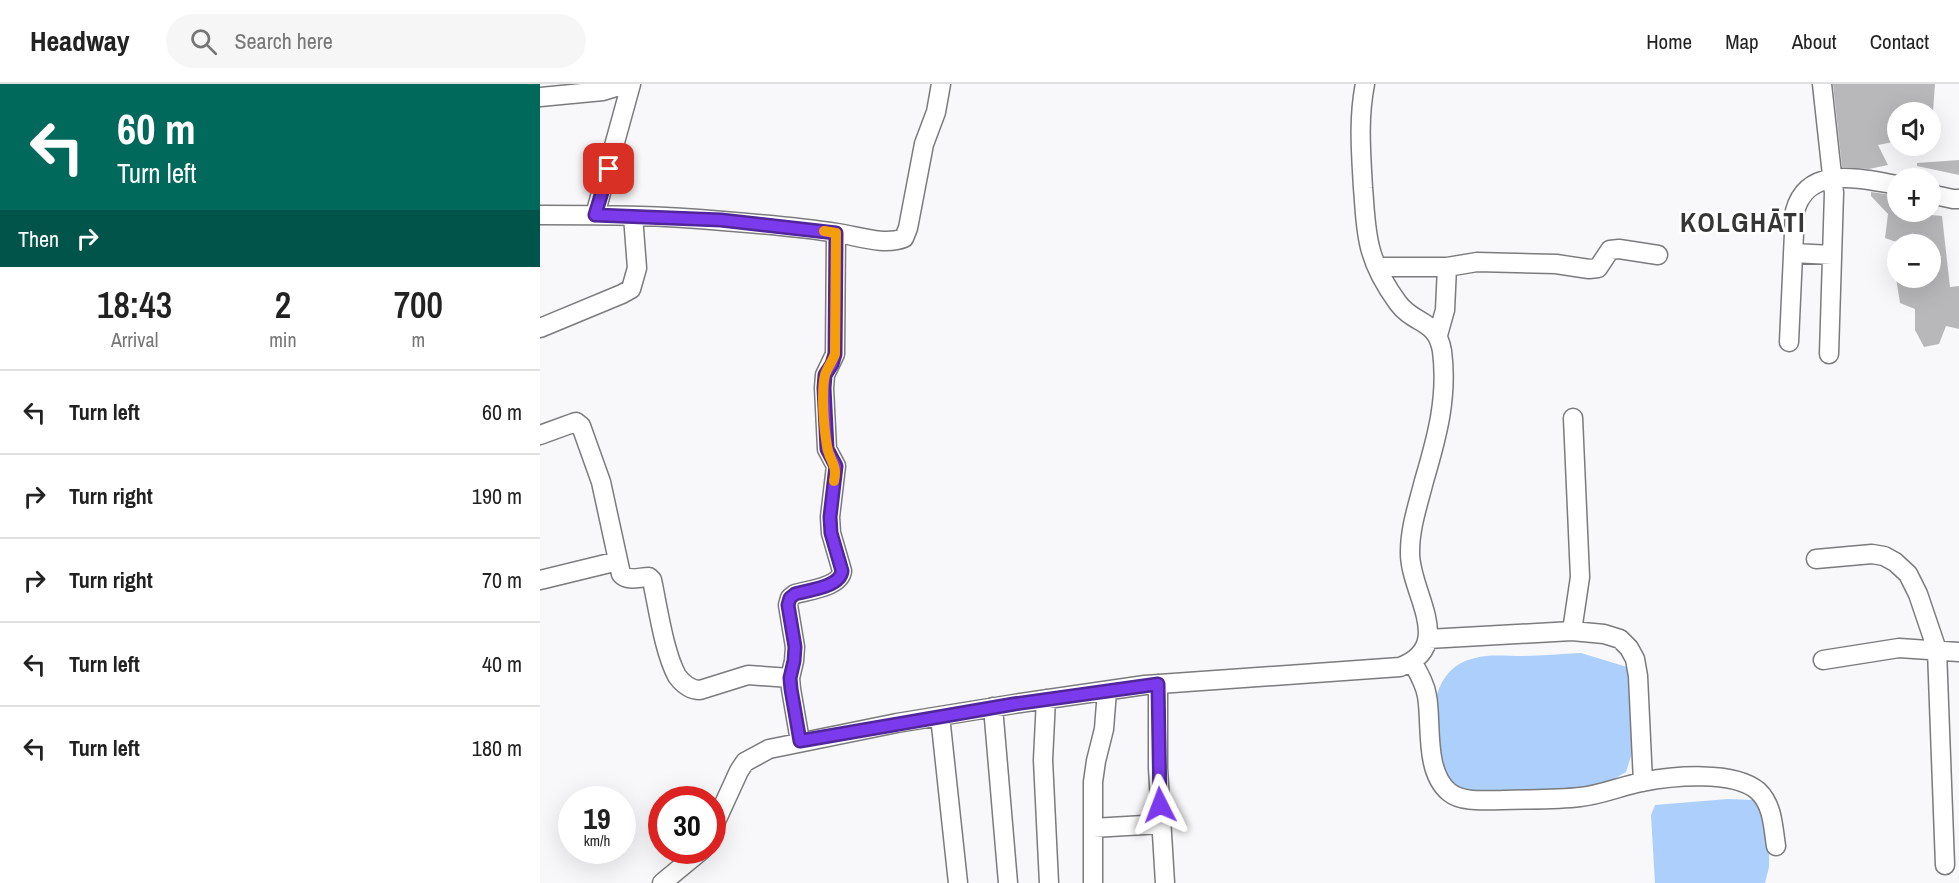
<!DOCTYPE html>
<html lang="en">
<head>
<meta charset="utf-8">
<style>
	:root { --surface:#fff; --page:#f6f6f6; --text:#222; --muted:#767676; --line:#e0e0e0 }
	body { margin:0; font-family:"Archivo Narrow",sans-serif; background:var(--page); color:var(--text); height:100vh; display:flex; flex-direction:column; font-size:22px; white-space:nowrap }
	* { box-sizing:border-box; margin:0 }
	p { font-size:20px; color:var(--muted) }
	.icon { flex:none; width:33px; height:33px; fill:none; stroke:currentColor; stroke-width:2; stroke-linecap:round; stroke-linejoin:round }
	.map { position:relative; flex:1; overflow:hidden }
	.panel { display:flex; flex-direction:column; background:var(--surface); width:540px }
	.panel>* { flex:none }
	.top-card { background:#00695c; color:#fff; overflow:hidden }
	.buttons { position:absolute; left:1347px; top:18px; display:grid; gap:12px }
	.buttons a { display:grid; place-items:center; width:54px; height:54px; border-radius:50%; background:var(--surface); box-shadow:0 6px 24px #0002; font-size:30px }
	.speed { position:absolute; left:18px; top:702px; display:flex; gap:12px; font-size:30px; font-weight:700; text-align:center }
	.speed>* { display:grid; place-content:center; width:78px; height:78px; border-radius:50%; background:var(--surface); box-shadow:0 6px 24px #0002; line-height:1 }
	.speed small { font-size:15px; font-weight:400 }
	.speed .limit { border:9px solid #d22; background:#fff; color:#111 }
	.pin { position:absolute; display:grid; place-items:center; width:51px; height:51px; color:#fff; margin:-26px; border-radius:12px; box-shadow:0 3px 9px #0006 }
	.me { position:absolute; width:66px; margin:-33px; rotate:357deg; stroke-linejoin:round; filter:drop-shadow(0 0 4px #0008) }
	.turn { display:flex; align-items:center; gap:21px; height:126px; padding:0 18px; font-size:27px }
	.turn .icon { width:78px; height:78px; stroke-width:2.5 }
	.turn b { display:block; font-size:42px; line-height:51px }
	.then { display:flex; align-items:center; height:57px; padding:0 18px; background:#0003; gap:12px; font-size:22px }
	.eta { display:flex; justify-content:space-evenly; align-items:center; height:102px; text-align:center }
	.eta b { font-size:36px; font-weight:600; line-height:42px }
	ul { padding:0; list-style:none }
	li { display:flex; align-items:center; gap:18px; height:84px; padding:0 18px; border-top:2px solid var(--line) }
	li div { flex:1 }
	li b { display:block; font-size:22px }
	li em { font-style:normal }
	header { display:flex; align-items:center; gap:36px; box-sizing:border-box; height:84px; padding:0 30px; background:var(--surface); border-bottom:2px solid var(--line) }
	header strong { font-size:28px }
	nav { display:flex; gap:33px; margin-inline-start:auto; font-size:21px }
	.search { width:420px; height:54px; background:var(--page); display:flex; align-items:center; gap:15px; box-sizing:border-box; padding:0 21px; border-radius:33px; color:var(--muted); font-size:22px }
	main { display:flex; flex:1; min-height:0 }
	.map>svg:first-child { display:block }
	.water { fill:#accffc }
	.building { fill:#b8b8ba }
	.lines { fill:none; stroke-linecap:round; stroke-linejoin:round }
	.minor-casing { stroke:#7b7b7d; stroke-width:21 }
	.minor { stroke:#fff; stroke-width:18 }
	.route-casing { stroke:#51269a; stroke-width:15 }
	.route { stroke:#7c3aed; stroke-width:10 }
	.slow { stroke:#f59e0b; stroke-width:10 }
	.labels { text-anchor:middle; dominant-baseline:central; stroke-width:5; stroke-linejoin:round; paint-order:stroke }
	.district-label { font-size:27px; font-weight:bold; letter-spacing:1.5px; fill:#363637; stroke:#fff }
</style>
</head>
<body>
<header>
<strong>Headway</strong>
<div class="search"><svg class="icon" aria-label="search" viewBox="0 0 24 24"><circle cx="10" cy="10" r="6"/><path d="M15 15l6 6"/></svg>Search here</div>
<nav><a>Home</a><a>Map</a><a>About</a><a>Contact</a></nav>
</header>
<main>
<section class="panel">
<div class="top-card">
<div class="turn"><svg class="icon" aria-label="left" viewBox="0 0 24 24"><path d="M17 20v-9H6M10 6l-5 5 5 5"/></svg><div><b>60 m</b>Turn left</div></div>
<div class="then">Then<svg class="icon" aria-label="right" viewBox="0 0 24 24"><path d="M7 20v-9h11M14 6l5 5-5 5"/></svg></div>
</div>
<div class="eta">
<div><b>18:43</b><p>Arrival</p></div>
<div><b>2</b><p>min</p></div>
<div><b>700</b><p>m</p></div>
</div>
<ul>
<li><svg class="icon" aria-label="left" viewBox="0 0 24 24"><path d="M17 20v-9H6M10 6l-5 5 5 5"/></svg><div><b>Turn left</b></div><em>60 m</em></li>
<li><svg class="icon" aria-label="right" viewBox="0 0 24 24"><path d="M7 20v-9h11M14 6l5 5-5 5"/></svg><div><b>Turn right</b></div><em>190 m</em></li>
<li><svg class="icon" aria-label="right" viewBox="0 0 24 24"><path d="M7 20v-9h11M14 6l5 5-5 5"/></svg><div><b>Turn right</b></div><em>70 m</em></li>
<li><svg class="icon" aria-label="left" viewBox="0 0 24 24"><path d="M17 20v-9H6M10 6l-5 5 5 5"/></svg><div><b>Turn left</b></div><em>40 m</em></li>
<li><svg class="icon" aria-label="left" viewBox="0 0 24 24"><path d="M17 20v-9H6M10 6l-5 5 5 5"/></svg><div><b>Turn left</b></div><em>180 m</em></li>
</ul>
</section>
<div class="map">
<svg width="1419" height="799" viewBox="0 0 1419 799">
	<rect width="100%" height="100%" fill="#f8f8fa"/>
	<path class="water" d="M1041 569 1087 583 1093 592 1095 659 1086 688 1060 703 1046 706 928 709C904 697 903 679 897 656 889 623 897 582 935 574 949 570 966 572 981 572 1001 572 1021 570 1041 569Z
		M1188 715 1213 716 1223 726 1229 764V783L1225 799H1115L1111 731 1115 721Z"/>
	<path class="building" d="M1293 0H1395L1393 28H1358V57L1338 61 1348 81 1329 85 1302 83Z
		M1419 76V91L1377 82V79Z
		M1331 108 1352 111 1358 119V128L1402 132 1410 203 1419 202V245L1406 242 1399 260 1384 263 1375 246V225L1360 219 1356 194H1390V174L1402 173 1390 169V160H1378L1373 149 1359 159 1345 154 1348 130 1331 112Z"/>
	<g class="lines">
		<defs>
			<path id="minor" d="M1282 0 1294 109 1289 270
				M0 13 63 7 86 0
				M1390 110 1413 115H1419
				M0 131C61 131 122 131 183 137 221 140 259 143 297 149 318 152 344 162 364 154L368 144 384 60 396 28 401 0
				M55 131 91 0
				M1253 169 1292 171
				M838 183H907L937 178 1016 180 1049 185 1058 184 1070 166 1079 165 1118 171
				M0 244 82 210 91 205 97 184 93 132
				M898 251 905 226 907 183
				M1249 258 1255 127C1268 80 1321 95 1358 101
				M0 351 33 339 36 338 41 342 61 398 81 490C88 498 99 493 109 493L112 496C118 524 124 568 137 592 143 600 150 606 160 606L208 591 250 594
				M1276 475 1332 470 1344 472 1355 478 1368 490 1378 510 1397 566 1405 781
				M0 496 78 477
				M1032 547 1040 493 1033 334
				M888 555 1032 547 1064 550 1080 555 1089 564 1095 575 1098 592 1103 698
				M1283 576 1359 564 1419 568
				M873 579C879 590 885 600 887 612 892 640 884 687 909 708 922 719 946 716 962 716 988 715 1015 716 1040 713 1061 711 1081 702 1102 698 1132 692 1194 686 1218 707 1233 721 1233 743 1236 762
				M618 600V684L625 799
				M506 615 503 676 509 799
				M453 623 468 799
				M400 632 418 799
				M260 657 251 605 250 594 254 577 255 563 248 521 250 514 255 510C269 506 300 503 302 487L291 449 290 433 296 382 287 365 284 304 285 291 295 270 296 149
				M553 744 621 740
				M172 746 199 687 205 678 229 665 357 639 474 620 605 601 860 583C917 562 869 508 870 468 870 443 878 421 884 397 897 353 908 313 902 267 897 235 874 241 858 219 847 204 836 185 831 167 825 147 825 126 823 104 821 69 818 35 825 0
				M122 799 162 766
				M553 799V698L556 677 564 645 567 607"/>
		</defs>
		<use href="#minor" class="minor-casing"/>
		<use href="#minor" class="minor"/>
	</g>
	<g class="lines">
		<defs>
			<path id="route" d="M69 85 55 131 181 136 296 149 295 270 292 280 285 291 284 304 287 365 296 382 290 433 291 449 302 487C300 503 269 506 255 510L250 514 248 521 255 563 254 577 250 594 251 605 260 657 474 620 618 600 620 721"/>
		</defs>
		<use href="#route" class="route-casing"/>
		<use href="#route" class="route"/>
		<path class="slow" d="M284 147 296 149 295 270C292 278 287 284 285 291 281 307 284 345 287 362 289 377 298 380 294 397"/>
	</g>
	<g class="labels">
		<g class="district-label">
			<text x="1203" y="138">KOLGHĀTI</text>
		</g>
	</g>
</svg>
<div class="buttons">
<a><svg class="icon" aria-label="sound" viewBox="0 0 24 24"><path d="M4 9h4l5-4v14l-5-4H4zM17 9q2 3 0 6"/></svg></a>
<a>+</a>
<a>−</a>
</div>
<div class="speed"><div>19<small>km/h</small></div><div class="limit">30</div></div>
<div class="pin" style="left:69px;top:85px;background:#d93025"><svg class="icon" aria-label="arrive" viewBox="0 0 24 24"><path d="M6 21V4h12l-3 4 3 4H6"/></svg></div>
<svg class="me" style="left:620px;top:721px" viewBox="-20 -20 40 40"><path d="M0-17L14 15 0 8-14 15z" fill="#7c3aed" stroke="#fff" stroke-width="4"/></svg>
</div>
</main>
</body>
</html>
